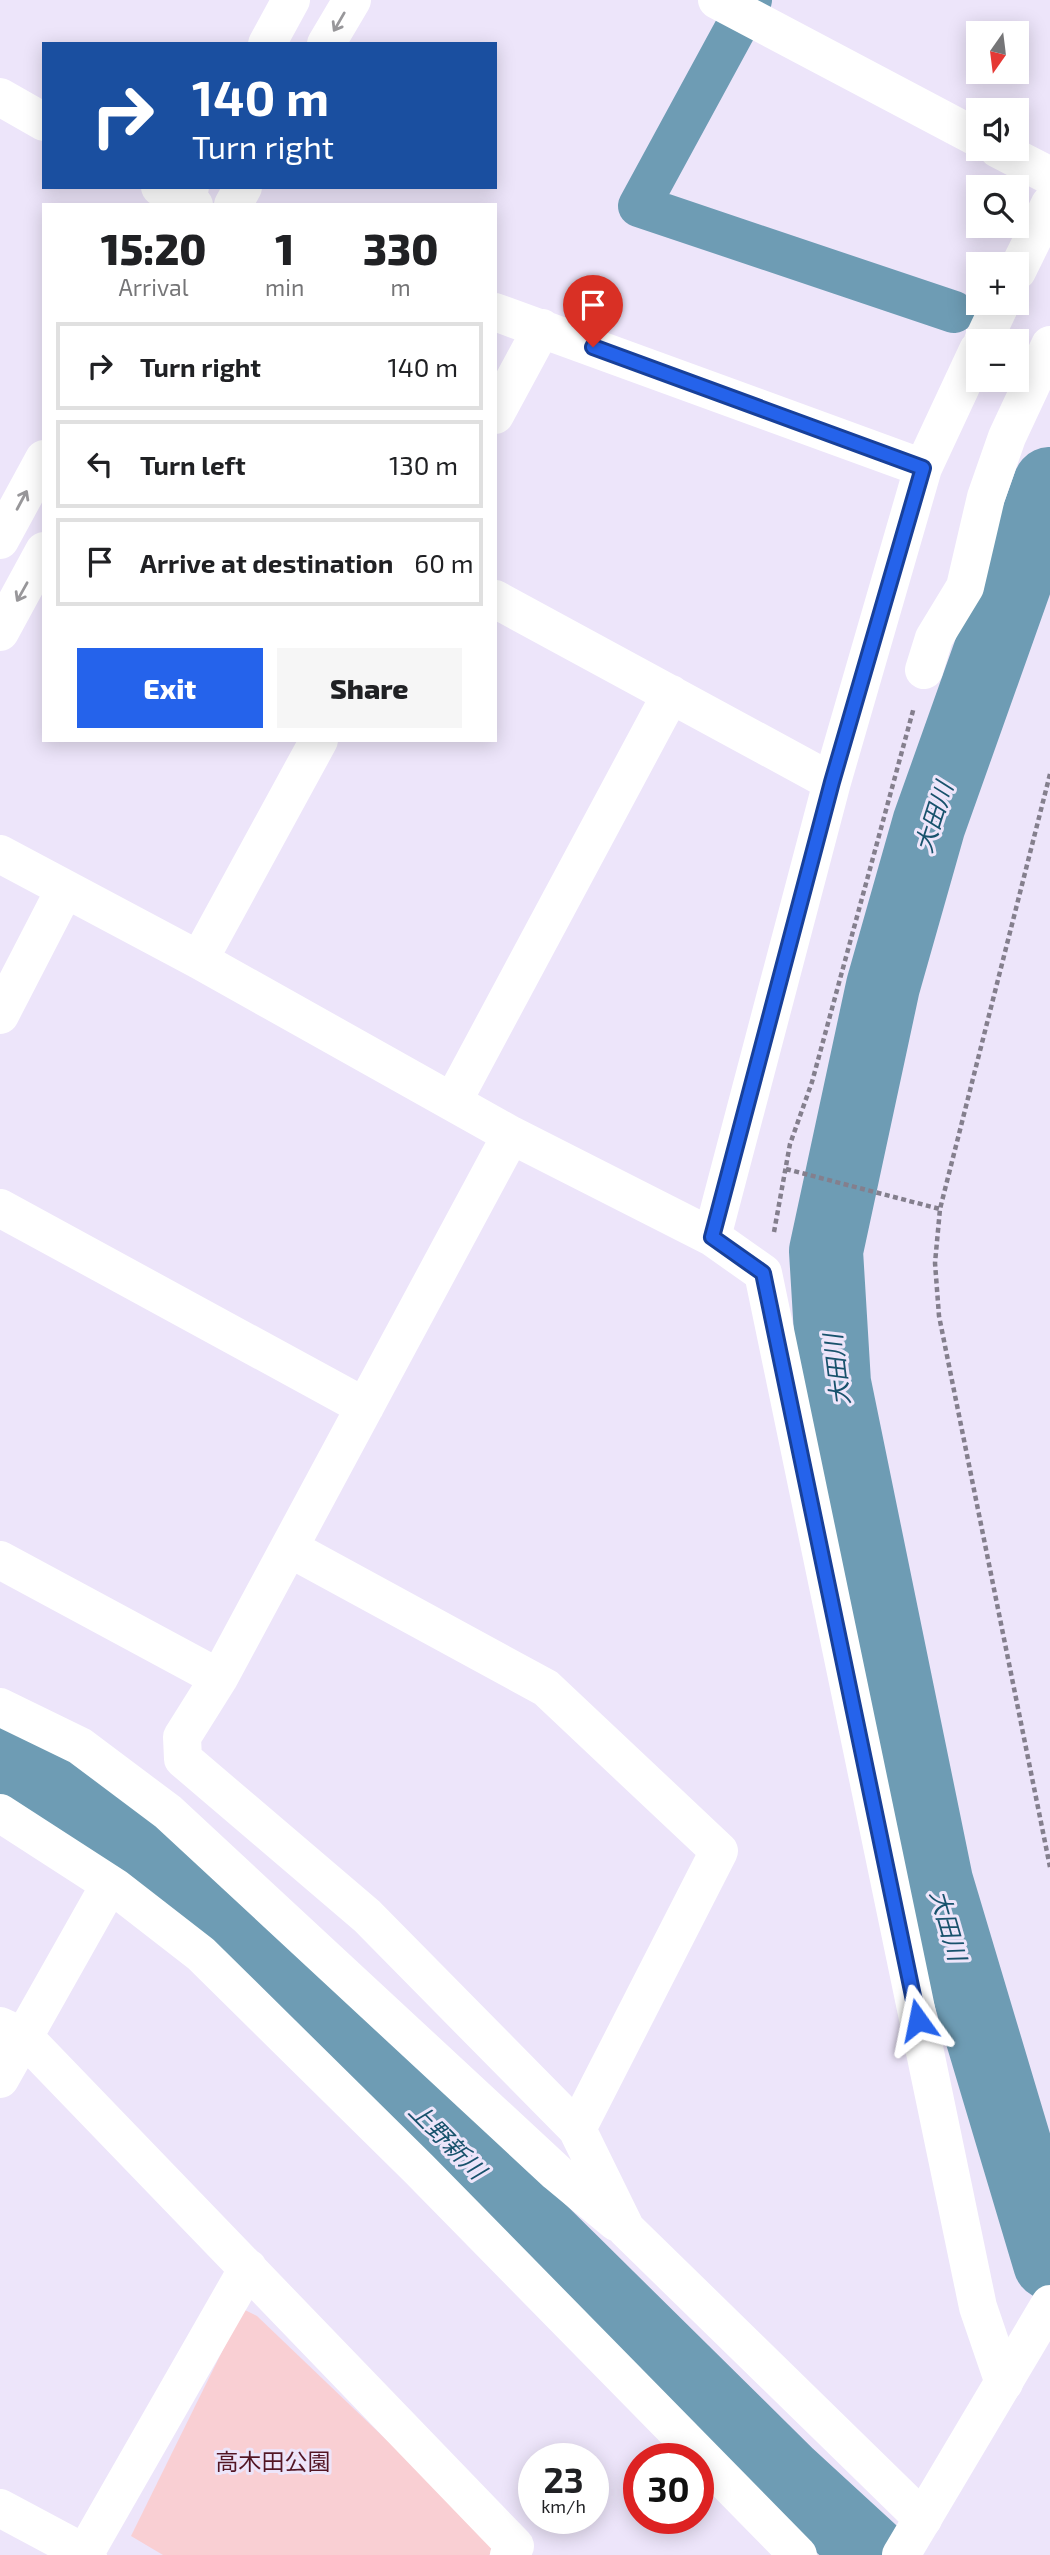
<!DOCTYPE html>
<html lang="en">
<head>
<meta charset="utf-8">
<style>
	:root { --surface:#fff; --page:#f6f6f6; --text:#202124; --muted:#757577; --line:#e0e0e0; --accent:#2563eb }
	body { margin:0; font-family:"Exo 2","Noto Sans JP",sans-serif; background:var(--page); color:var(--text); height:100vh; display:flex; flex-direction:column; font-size:26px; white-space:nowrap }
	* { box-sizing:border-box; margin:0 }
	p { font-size:23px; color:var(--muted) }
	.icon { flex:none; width:38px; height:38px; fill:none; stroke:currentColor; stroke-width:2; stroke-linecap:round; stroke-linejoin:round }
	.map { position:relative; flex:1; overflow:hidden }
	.panel { position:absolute; left:42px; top:203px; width:455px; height:539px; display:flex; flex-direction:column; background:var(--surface); border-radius:0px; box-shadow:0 4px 18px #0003 }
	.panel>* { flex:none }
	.top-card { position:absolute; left:42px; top:42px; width:455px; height:147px; border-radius:0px; box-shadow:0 4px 18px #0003; background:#1a4fa0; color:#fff; overflow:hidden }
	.needle { width:46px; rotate:194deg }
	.buttons { position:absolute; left:966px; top:21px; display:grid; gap:14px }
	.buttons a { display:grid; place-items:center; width:63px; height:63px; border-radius:0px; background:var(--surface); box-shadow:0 4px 18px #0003; font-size:35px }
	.speed { position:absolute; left:518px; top:2443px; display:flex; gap:14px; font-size:35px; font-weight:700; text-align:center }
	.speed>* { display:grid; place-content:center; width:91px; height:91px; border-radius:50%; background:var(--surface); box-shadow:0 4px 18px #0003; line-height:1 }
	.speed small { font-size:18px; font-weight:400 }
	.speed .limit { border:10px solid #d22; background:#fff; color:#111 }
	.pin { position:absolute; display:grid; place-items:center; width:60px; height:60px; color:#fff; margin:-72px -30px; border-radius:50% 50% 50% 0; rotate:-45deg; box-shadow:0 0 7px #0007 }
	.pin .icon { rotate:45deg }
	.me { position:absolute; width:77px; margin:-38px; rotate:348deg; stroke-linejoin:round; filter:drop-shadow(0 0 5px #0008) }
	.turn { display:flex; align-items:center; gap:24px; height:147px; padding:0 35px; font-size:32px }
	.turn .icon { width:91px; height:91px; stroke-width:2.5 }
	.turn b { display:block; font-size:49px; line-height:60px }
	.eta { display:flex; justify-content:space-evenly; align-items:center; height:119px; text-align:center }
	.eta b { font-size:42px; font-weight:800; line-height:49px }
	.button { display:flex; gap:14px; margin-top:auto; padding:14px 35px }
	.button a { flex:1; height:80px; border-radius:0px; background:var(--accent); color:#fff; font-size:28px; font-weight:800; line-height:80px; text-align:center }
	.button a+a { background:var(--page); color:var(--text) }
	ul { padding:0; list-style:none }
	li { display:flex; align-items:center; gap:21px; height:88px; margin:0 14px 10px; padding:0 21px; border:4px solid var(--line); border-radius:0px }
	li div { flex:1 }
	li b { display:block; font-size:26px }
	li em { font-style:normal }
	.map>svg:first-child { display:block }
	.green { fill:#f9cfd3 }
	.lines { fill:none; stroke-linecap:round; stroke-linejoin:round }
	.canal { stroke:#6e9cb4; stroke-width:42 }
	.river { stroke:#6e9cb4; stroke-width:74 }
	.path { stroke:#847f8d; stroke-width:4.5; stroke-dasharray:5 3.5; stroke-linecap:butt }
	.minor { stroke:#fff; stroke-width:38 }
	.tertiary { stroke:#fff; stroke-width:38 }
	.primary { stroke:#fff; stroke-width:38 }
	.oneway { stroke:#98979a }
	.route-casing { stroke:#184099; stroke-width:18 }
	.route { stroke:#2563eb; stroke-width:12 }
	.labels { text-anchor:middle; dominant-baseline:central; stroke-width:6; stroke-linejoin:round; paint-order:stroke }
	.park-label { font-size:23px; fill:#531624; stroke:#ede5fa }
	.water-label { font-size:24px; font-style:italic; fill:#18526c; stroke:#ede5fa }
</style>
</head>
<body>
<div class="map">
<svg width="1050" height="2555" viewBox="0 0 1050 2555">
	<rect width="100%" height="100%" fill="#ede5fa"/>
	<path class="green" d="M243 2309 257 2316 488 2537 492 2551 489 2555H163L131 2536Z"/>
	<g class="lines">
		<path class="canal" d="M751 0 639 206 954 312"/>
		<path class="river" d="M1050 484 929 824 883 986 826 1251 834 1383 936 1881 1050 2263
			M0 1755 166 1862 788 2476 874 2555"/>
		<path class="path" d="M1050 774 940 1209 935 1263 939 1316 1050 1867
			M786 1169 940 1209
			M774 1232 790 1144 812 1082 914 707"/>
		<path class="minor" d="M717 0 978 138
			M0 97 44 122
			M998 149 1050 176
			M160 187 194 205
			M1017 271 1050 204
			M495 312 923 468
			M983 341 1001 303
			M495 415 542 328
			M495 599 832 782
			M924 670 934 638 965 587 986 497 1007 437 1050 345
			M0 854 199 960 511 1135 712 1237 763 1273 978 2307 1004 2383
			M199 960 319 740
			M0 1015 65 889
			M453 1101 671 694
			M511 1135 219 1678 182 1737 183 1759 367 1916 577 2129 626 2229 923 2519
			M0 1208 365 1407
			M712 1237 832 782 923 468 978 350
			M289 1548 546 1688 719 1851 577 2129
			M0 1560 219 1678
			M0 1707 80 1746 168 1812 557 2173 616 2222
			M0 1813 116 1888 201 1954 419 2169 798 2555
			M0 2026 24 2037 515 2546 509 2555
			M0 2079 110 1884
			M0 2508 88 2555
			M85 2553 248 2268"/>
		<path class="tertiary" d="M901 2555 1050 2304"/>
		<path class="primary" d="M267 44 291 0
			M326 44 352 0
			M181 205 190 187
			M233 205 243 187
			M0 540 44 459
			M0 632 44 551"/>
	</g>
	<defs><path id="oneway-shaft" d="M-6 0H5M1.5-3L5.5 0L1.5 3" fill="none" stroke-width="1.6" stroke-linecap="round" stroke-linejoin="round" transform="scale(1.75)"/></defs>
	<g class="oneway">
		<use href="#oneway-shaft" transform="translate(339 22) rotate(120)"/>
		<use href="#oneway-shaft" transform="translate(22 500) rotate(-62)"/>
		<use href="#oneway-shaft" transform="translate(22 592) rotate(119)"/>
	</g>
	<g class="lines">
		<defs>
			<path id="route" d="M593 347 923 468 832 782 712 1237 763 1273 918 2020"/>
		</defs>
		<use href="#route" class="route-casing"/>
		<use href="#route" class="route"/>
	</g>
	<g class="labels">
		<g class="park-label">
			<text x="273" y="2461">高木田公園</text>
		</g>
		<g class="water-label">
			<text transform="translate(933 817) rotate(-72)">大田川</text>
			<text transform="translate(836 1370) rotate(-97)">大田川</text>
			<text transform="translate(949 1925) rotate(74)">大田川</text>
			<text transform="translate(448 2140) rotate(45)">上野新川</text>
		</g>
	</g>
</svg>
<div class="buttons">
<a><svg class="needle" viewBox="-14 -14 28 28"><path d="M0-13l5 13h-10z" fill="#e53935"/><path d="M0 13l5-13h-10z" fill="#757577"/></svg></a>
<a><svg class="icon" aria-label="sound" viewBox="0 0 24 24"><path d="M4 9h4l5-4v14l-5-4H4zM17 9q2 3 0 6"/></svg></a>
<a><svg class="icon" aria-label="search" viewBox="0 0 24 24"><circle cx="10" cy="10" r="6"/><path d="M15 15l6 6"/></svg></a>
<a>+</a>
<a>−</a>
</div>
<div class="speed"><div>23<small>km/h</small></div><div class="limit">30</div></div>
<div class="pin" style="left:593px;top:347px;background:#d93025"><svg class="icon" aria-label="arrive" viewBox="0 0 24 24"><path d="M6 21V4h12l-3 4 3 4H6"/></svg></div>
<svg class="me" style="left:918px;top:2020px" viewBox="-20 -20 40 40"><path d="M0-17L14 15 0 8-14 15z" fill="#2563eb" stroke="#fff" stroke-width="4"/></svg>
<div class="top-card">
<div class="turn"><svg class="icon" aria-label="right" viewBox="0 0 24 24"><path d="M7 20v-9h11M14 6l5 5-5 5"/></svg><div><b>140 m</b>Turn right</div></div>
</div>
<section class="panel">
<div class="eta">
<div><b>15:20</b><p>Arrival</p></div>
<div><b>1</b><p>min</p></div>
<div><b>330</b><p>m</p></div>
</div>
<ul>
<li><svg class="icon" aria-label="right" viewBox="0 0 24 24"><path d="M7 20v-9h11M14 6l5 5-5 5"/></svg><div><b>Turn right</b></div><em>140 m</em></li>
<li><svg class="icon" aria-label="left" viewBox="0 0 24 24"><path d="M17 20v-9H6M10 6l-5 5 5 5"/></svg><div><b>Turn left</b></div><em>130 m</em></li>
<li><svg class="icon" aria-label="arrive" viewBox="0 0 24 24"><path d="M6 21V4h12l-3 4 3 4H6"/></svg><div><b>Arrive at destination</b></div><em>60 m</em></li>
</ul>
<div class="button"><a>Exit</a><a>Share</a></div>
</section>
</div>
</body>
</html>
